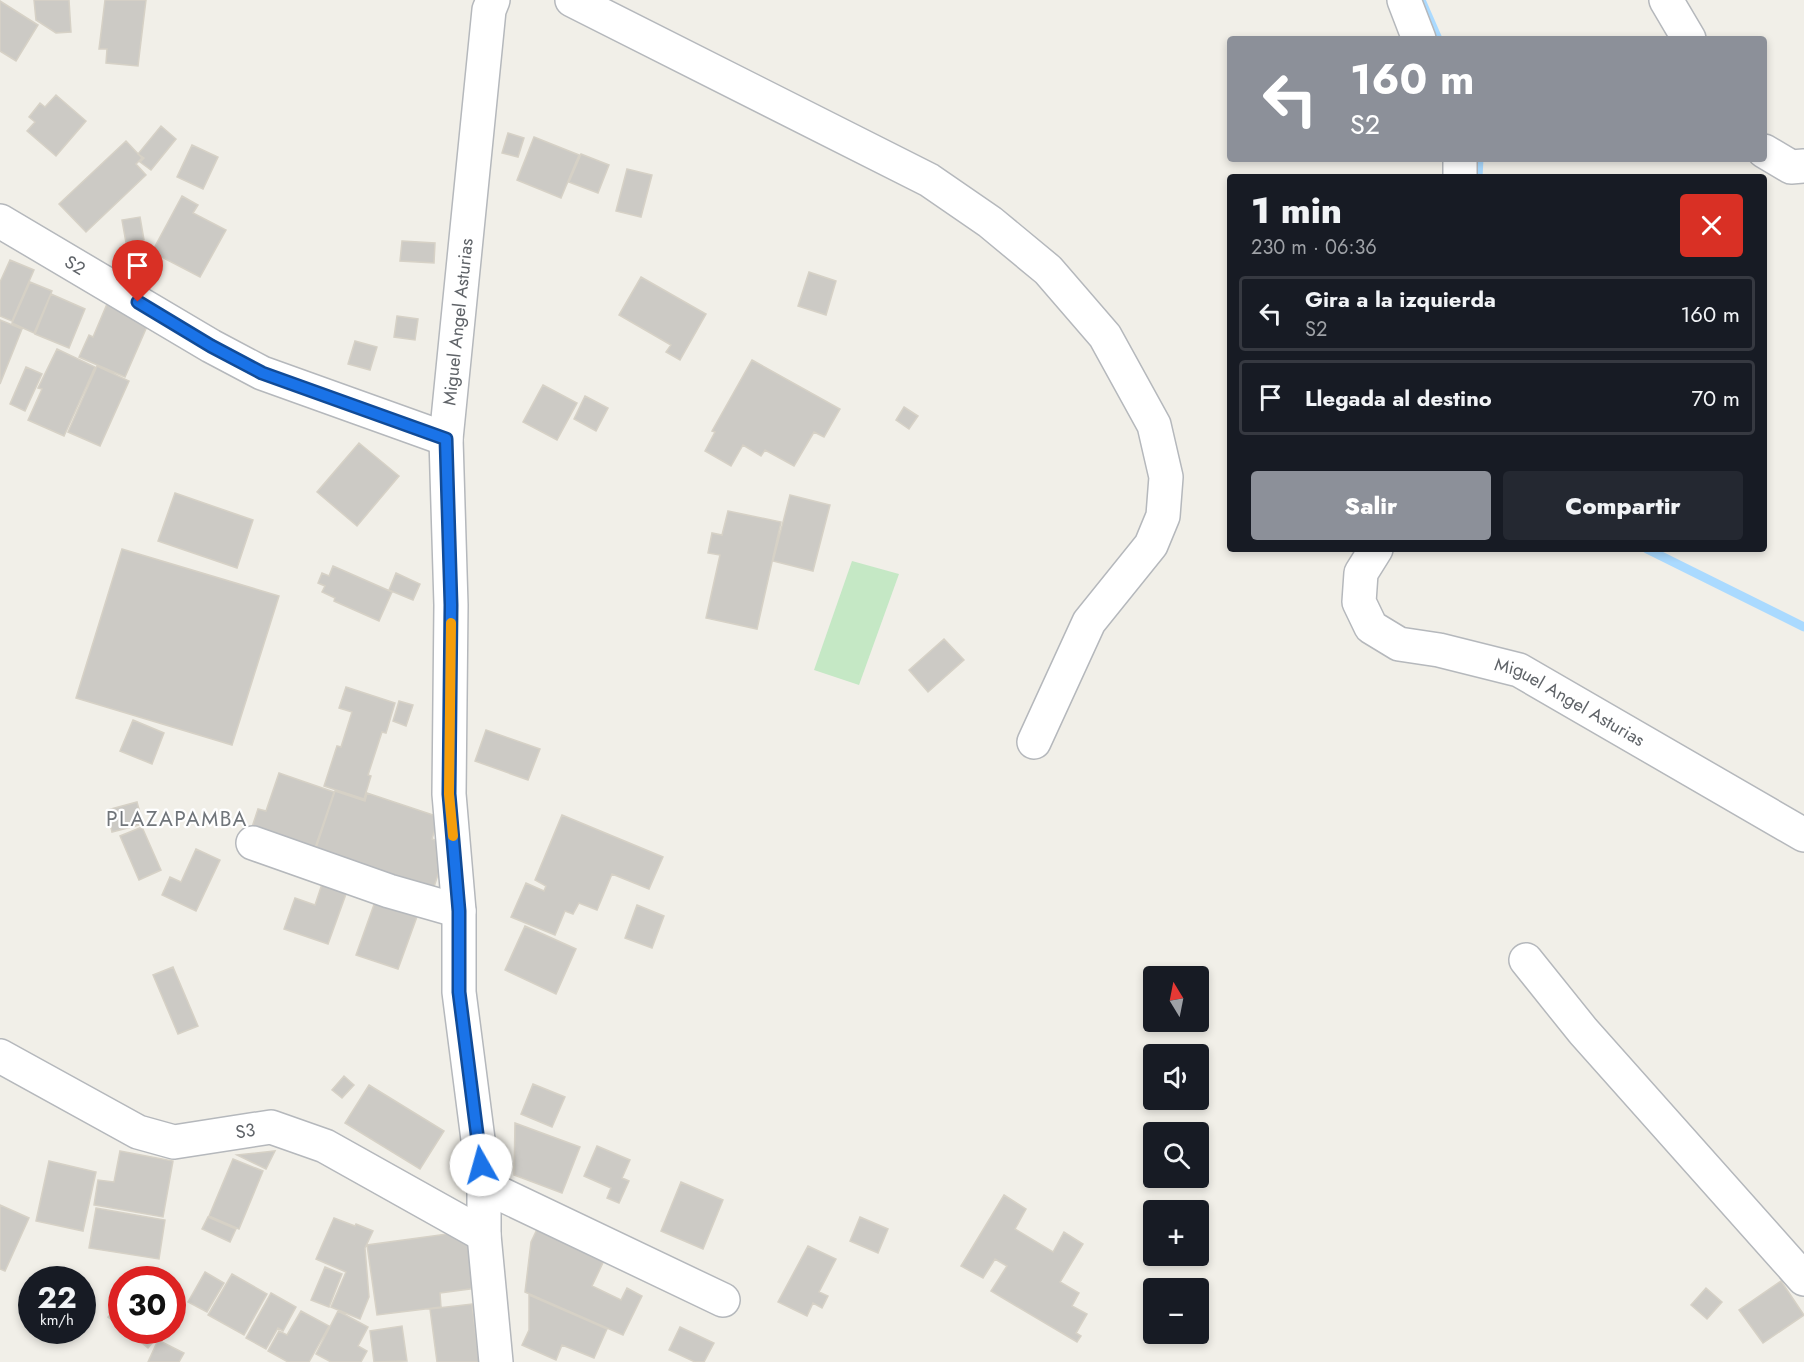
<!DOCTYPE html>
<html lang="es">
<head>
<meta charset="utf-8">
<style>
	:root { --surface:#171b24; --page:#242831; --text:#f1f3f6; --muted:#9ea1a6; --line:#363941; --accent:#8c9099 }
	body { margin:0; font-family:Jost,sans-serif; background:var(--page); color:var(--text); height:100vh; display:flex; flex-direction:column; font-size:22px; white-space:nowrap }
	* { box-sizing:border-box; margin:0 }
	p { font-size:20px; color:var(--muted) }
	.icon { flex:none; width:33px; height:33px; fill:none; stroke:currentColor; stroke-width:2; stroke-linecap:round; stroke-linejoin:round }
	.map { position:relative; flex:1; overflow:hidden }
	.sheet { position:absolute; left:1227px; top:174px; width:540px; height:378px; display:flex; flex-direction:column; background:var(--surface); border-radius:6px; box-shadow:0 3px 9px #0003 }
	.sheet>* { flex:none }
	.top-card { position:absolute; left:1227px; top:36px; width:540px; height:126px; border-radius:6px; box-shadow:0 3px 9px #0003; background:#8c9099; color:#fff; overflow:hidden }
	.needle { width:39px; rotate:350deg }
	.fabs { position:absolute; left:1143px; top:966px; display:grid; gap:12px }
	.fabs a { display:grid; place-items:center; width:66px; height:66px; border-radius:6px; background:var(--surface); box-shadow:0 3px 9px #0003; font-size:30px }
	.speed { position:absolute; left:18px; top:1266px; display:flex; gap:12px; font-size:30px; font-weight:700; text-align:center }
	.speed>* { display:grid; place-content:center; width:78px; height:78px; border-radius:50%; background:var(--surface); box-shadow:0 3px 9px #0003; line-height:1 }
	.speed small { font-size:15px; font-weight:400 }
	.speed .limit { border:9px solid #d22; background:#fff; color:#111 }
	.pin { position:absolute; display:grid; place-items:center; width:51px; height:51px; color:#fff; margin:-62px -26px; border-radius:50% 50% 50% 0; rotate:-45deg; box-shadow:0 0 6px #0007 }
	.pin .icon { rotate:45deg }
	.me { position:absolute; width:66px; margin:-33px; rotate:353deg; stroke-linejoin:round; filter:drop-shadow(0 0 4px #0008) }
	.turn { display:flex; align-items:center; gap:21px; height:126px; padding:0 24px; font-size:27px }
	.turn .icon { width:78px; height:78px; stroke-width:2.5 }
	.turn b { display:block; font-size:42px; line-height:51px }
	.round { display:grid; place-items:center; flex:none; width:63px; height:63px; border-radius:6px; background:var(--page) }
	.overview { display:flex; align-items:center; justify-content:space-between; height:102px; padding:0 24px }
	h1 { font-size:36px; font-weight:800; line-height:45px }
	.cta { display:flex; gap:12px; margin-top:auto; padding:12px 24px }
	.cta a { flex:1; height:69px; border-radius:6px; background:var(--accent); color:#fff; font-size:24px; font-weight:800; line-height:69px; text-align:center }
	.cta a+a { background:var(--page); color:var(--text) }
	ul { padding:0; list-style:none }
	li { display:flex; align-items:center; gap:18px; height:75px; margin:0 12px 9px; padding:0 12px; border:3px solid var(--line); border-radius:6px }
	li div { flex:1 }
	li b { display:block; font-size:22px }
	li em { font-style:normal }
	.map>svg:first-child { display:block }
	.green { fill:#c5e8c5 }
	.lines { fill:none; stroke-linecap:round; stroke-linejoin:round }
	.stream { stroke:#aadaff; stroke-width:9 }
	.building { fill:#cccac5; stroke:#d6d1c6; stroke-width:1.5 }
	.minor-casing { stroke:#b5b8bc; stroke-width:36 }
	.minor { stroke:#fff; stroke-width:33 }
	.route-casing { stroke:#114b97; stroke-width:15 }
	.route { stroke:#1a73e8; stroke-width:10 }
	.slow { stroke:#f59e0b; stroke-width:10 }
	.labels { text-anchor:middle; dominant-baseline:central; stroke-width:4.5; stroke-linejoin:round; paint-order:stroke }
	.street-label { font-size:18px; fill:#5f6368; stroke:#fff }
	.quarter-label { font-size:21px; letter-spacing:1.5px; fill:#70757a; stroke:#fff }
</style>
</head>
<body>
<div class="map">
<svg width="1804" height="1362" viewBox="0 0 1804 1362">
	<rect width="100%" height="100%" fill="#f1efe8"/>
	<path class="green" d="M852 561 899 574 859 685 814 670Z"/>
	<g class="lines">
		<path class="stream" d="M1421 0 1438 39
			M1478 177 1479 159
			M1647 549 1804 627"/>
	</g>
	<path class="building" d="M34 0H69L71 32 56 33 36 20Z
		M105 0H146L138 66 106 63 107 49H99Z
		M0 1 38 25 16 61 0 51Z
		M56 95 86 121 56 156 27 131 35 122 29 117 40 103 45 107Z
		M161 126 176 139 151 170 140 162 144 158 138 154Z
		M508 133 524 138 518 157 502 153Z
		M534 137 579 155 561 198 517 180Z
		M126 141 142 158 136 164 146 175 86 232 59 204Z
		M192 145 218 157 203 189 177 177Z
		M581 154 609 165 598 193 569 182Z
		M627 169 652 175 641 217 616 211Z
		M182 196 198 205 193 213 226 230 200 277 152 252Z
		M140 217 144 240 126 243 122 220Z
		M402 241 435 243 434 263 400 261Z
		M10 260 34 270 12 321 0 316V282Z
		M809 272 836 281 826 315 798 306Z
		M641 277 706 314 680 360 666 352 671 345 619 315Z
		M30 282 52 291 34 333 12 323Z
		M51 294 85 309 69 348 35 334Z
		M107 304 149 322 125 377 79 357 89 335 93 337Z
		M397 316 418 319 415 340 394 337Z
		M0 320 22 329 0 384Z
		M355 341 377 347 370 370 348 364Z
		M57 349 95 367 64 436 28 420 42 389 38 388Z
		M752 360 840 409 824 437 814 432 794 466 765 450 761 456 743 445 731 466 705 451 715 432 712 431Z
		M97 366 129 381 100 446 68 432Z
		M26 367 42 374 25 411 10 404Z
		M543 385 577 403 557 440 523 422Z
		M585 396 608 408 596 431 574 419Z
		M904 407 918 416 909 429 896 420Z
		M359 443 399 476 357 526 317 492Z
		M175 493 253 520 237 568 158 541Z
		M790 495 830 505 813 571 773 561Z
		M728 511 781 522 757 629 706 618 720 555 708 553 712 533 722 535Z
		M122 549 279 596 232 745 76 698Z
		M333 566 392 592 379 621 334 601 335 598 322 592 325 586 318 583 322 573 329 576Z
		M396 573 420 584 413 600 389 590Z
		M944 639 964 660 928 692 909 670Z
		M346 687 395 703 386 733 382 732 368 775 371 776 364 799 324 786 337 746 341 747 352 712 339 708Z
		M399 701 413 705 406 726 393 721Z
		M133 720 164 733 152 764 120 751Z
		M486 730 540 749 528 780 475 761Z
		M279 773 334 792 313 854 250 833 258 809 266 811Z
		M335 791 365 801 367 793 439 817 432 839 448 844 432 893 314 854Z
		M137 802 143 824 112 832 107 810Z
		M562 815 663 857 649 889 612 874 597 910 579 903 573 914 565 911 555 935 511 917 526 883 544 891 546 886 535 880Z
		M142 827 161 870 139 880 120 836Z
		M196 849 220 860 196 911 162 895 170 877 181 882Z
		M325 875 350 883 328 944 284 929 295 898 315 905Z
		M376 899 418 914 398 969 356 955Z
		M637 905 664 916 652 948 625 938Z
		M525 926 576 949 556 994 505 970Z
		M173 967 198 1026 178 1034 153 975Z
		M344 1076 354 1085 342 1098 332 1090Z
		M533 1084 565 1097 552 1127 521 1114Z
		M369 1085 444 1131 420 1169 345 1123Z
		M515 1123 580 1147 562 1193 514 1175Z
		M597 1146 630 1160 622 1178 629 1181 619 1203 607 1198 611 1188 584 1176Z
		M120 1151 173 1161 163 1217 94 1205 98 1180 114 1182Z
		M275 1151 266 1169 237 1155Z
		M233 1159 263 1171 239 1229 209 1216Z
		M49 1161 96 1172 83 1231 36 1221Z
		M681 1182 723 1200 703 1249 661 1231Z
		M1004 1195 1026 1209 1015 1229 1053 1252 1064 1232 1083 1244 1060 1282 1079 1293 1072 1306 1087 1314 1076 1333 1081 1336 1077 1342 991 1291 1007 1266 995 1259 983 1278 961 1266Z
		M0 1205 29 1218 5 1271 0 1269Z
		M96 1208 165 1220 159 1259 89 1248Z
		M208 1217 236 1229 230 1242 202 1229Z
		M860 1217 888 1229 878 1253 850 1241Z
		M334 1218 355 1226 356 1224 373 1231 365 1248 369 1297 360 1319 331 1307 346 1272 316 1259Z
		M541 1221 608 1252 592 1286 621 1300 627 1288 642 1296 623 1335 525 1292 531 1242Z
		M469 1231 477 1288 440 1293 441 1307 377 1315 367 1245Z
		M808 1246 836 1259 819 1292 828 1296 822 1308 813 1303 807 1316 778 1302Z
		M325 1267 342 1274 329 1307 311 1300Z
		M205 1272 224 1283 207 1312 188 1302Z
		M232 1274 267 1294 244 1335 208 1315Z
		M1781 1281 1804 1315 1763 1343 1739 1310Z
		M1706 1288 1722 1302 1707 1319 1691 1305Z
		M271 1293 296 1307 283 1331 278 1328 266 1349 246 1338Z
		M529 1295 607 1329 594 1358 562 1345 556 1360 522 1345 529 1330Z
		M122 1301V1327L108 1317Z
		M172 1301 181 1307 172 1318Z
		M472 1304 479 1362H437L430 1309Z
		M301 1311 329 1326 309 1362H288L268 1351 279 1331 287 1335Z
		M338 1311 368 1327 358 1346 367 1351 361 1362H331L316 1354Z
		M402 1326 407 1361 374 1362 370 1331Z
		M680 1327 714 1343 704 1362H695L669 1350Z
		M126 1330H163L148 1348Z
		M158 1340 184 1353 179 1362H148Z"/>
	<g class="lines">
		<defs>
			<g id="minor">
				<path d="M493 0 489 10 446 439 451 605 449 794 459 911V992L484 1186V1235L496 1362"/>
				<path d="M572 0 929 180 990 222 1048 270 1105 336 1154 425 1166 477 1163 516 1151 545 1089 622 1034 742"/>
				<path d="M1404 0 1419 39"/>
				<path d="M1666 0 1689 39"/>
				<path d="M1764 151 1791 167 1804 166"/>
				<path d="M1460 159V177"/>
				<path id="s1" d="M0 221 211 346 262 373 446 439"/>
				<path id="s2" d="M1376 549 1361 573 1359 602 1371 627 1399 644 1439 650 1519 670 1804 835"/>
				<path d="M253 843 389 891 459 911"/>
				<path d="M1526 960 1583 1031 1804 1279"/>
				<path id="s3" d="M0 1056 138 1132 174 1142 271 1127 325 1146 484 1235"/>
				<path d="M484 1186 723 1300"/>
			</g>
		</defs>
		<use href="#minor" class="minor-casing"/>
		<use href="#minor" class="minor"/>
	</g>
	<g class="lines">
		<defs>
			<path id="route" d="M138 302 211 346 262 373 446 439 451 605 449 794 459 911V992L481 1165"/>
		</defs>
		<use href="#route" class="route-casing"/>
		<use href="#route" class="route"/>
		<path class="slow" d="M451 623 449 794 453 836"/>
	</g>
	<g class="labels">
		<g class="street-label">
			<text stroke="none"><textPath href="#s1" startOffset="87">S2</textPath></text>
			<text transform="translate(458 322) rotate(-84)">Miguel Angel Asturias</text>
			<text stroke="none"><textPath href="#s2" startOffset="300">Miguel Angel Asturias</textPath></text>
			<text stroke="none"><textPath href="#s3" startOffset="267">S3</textPath></text>
		</g>
		<g class="quarter-label">
			<text x="177" y="819">PLAZAPAMBA</text>
		</g>
	</g>
</svg>
<div class="fabs">
<a><svg class="needle" viewBox="-14 -14 28 28"><path d="M0-13l5 13h-10z" fill="#e53935"/><path d="M0 13l5-13h-10z" fill="#9ea1a6"/></svg></a>
<a><svg class="icon" aria-label="sound" viewBox="0 0 24 24"><path d="M4 9h4l5-4v14l-5-4H4zM17 9q2 3 0 6"/></svg></a>
<a><svg class="icon" aria-label="search" viewBox="0 0 24 24"><circle cx="10" cy="10" r="6"/><path d="M15 15l6 6"/></svg></a>
<a>+</a>
<a>−</a>
</div>
<div class="speed"><div>22<small>km/h</small></div><div class="limit">30</div></div>
<div class="pin" style="left:138px;top:302px;background:#d93025"><svg class="icon" aria-label="arrive" viewBox="0 0 24 24"><path d="M6 21V4h12l-3 4 3 4H6"/></svg></div>
<svg class="me" style="left:481px;top:1165px" viewBox="-20 -20 40 40"><circle r="19" fill="#fff"/><path d="M0-13L10 11 0 6-10 11z" fill="#1a73e8"/></svg>
<div class="top-card">
<div class="turn"><svg class="icon" aria-label="left" viewBox="0 0 24 24"><path d="M17 20v-9H6M10 6l-5 5 5 5"/></svg><div><b>160 m</b>S2</div></div>
</div>
<section class="sheet">
<div class="overview"><div><h1>1 min</h1><p>230 m · 06:36</p></div><a class="round" style="background:#d93025;color:#fff"><svg class="icon" aria-label="close" viewBox="0 0 24 24"><path d="M6 6l12 12M18 6L6 18"/></svg></a></div>
<ul>
<li><svg class="icon" aria-label="left" viewBox="0 0 24 24"><path d="M17 20v-9H6M10 6l-5 5 5 5"/></svg><div><b>Gira a la izquierda</b><p>S2</p></div><em>160 m</em></li>
<li><svg class="icon" aria-label="arrive" viewBox="0 0 24 24"><path d="M6 21V4h12l-3 4 3 4H6"/></svg><div><b>Llegada al destino</b></div><em>70 m</em></li>
</ul>
<div class="cta"><a>Salir</a><a>Compartir</a></div>
</section>
</div>
</body>
</html>
